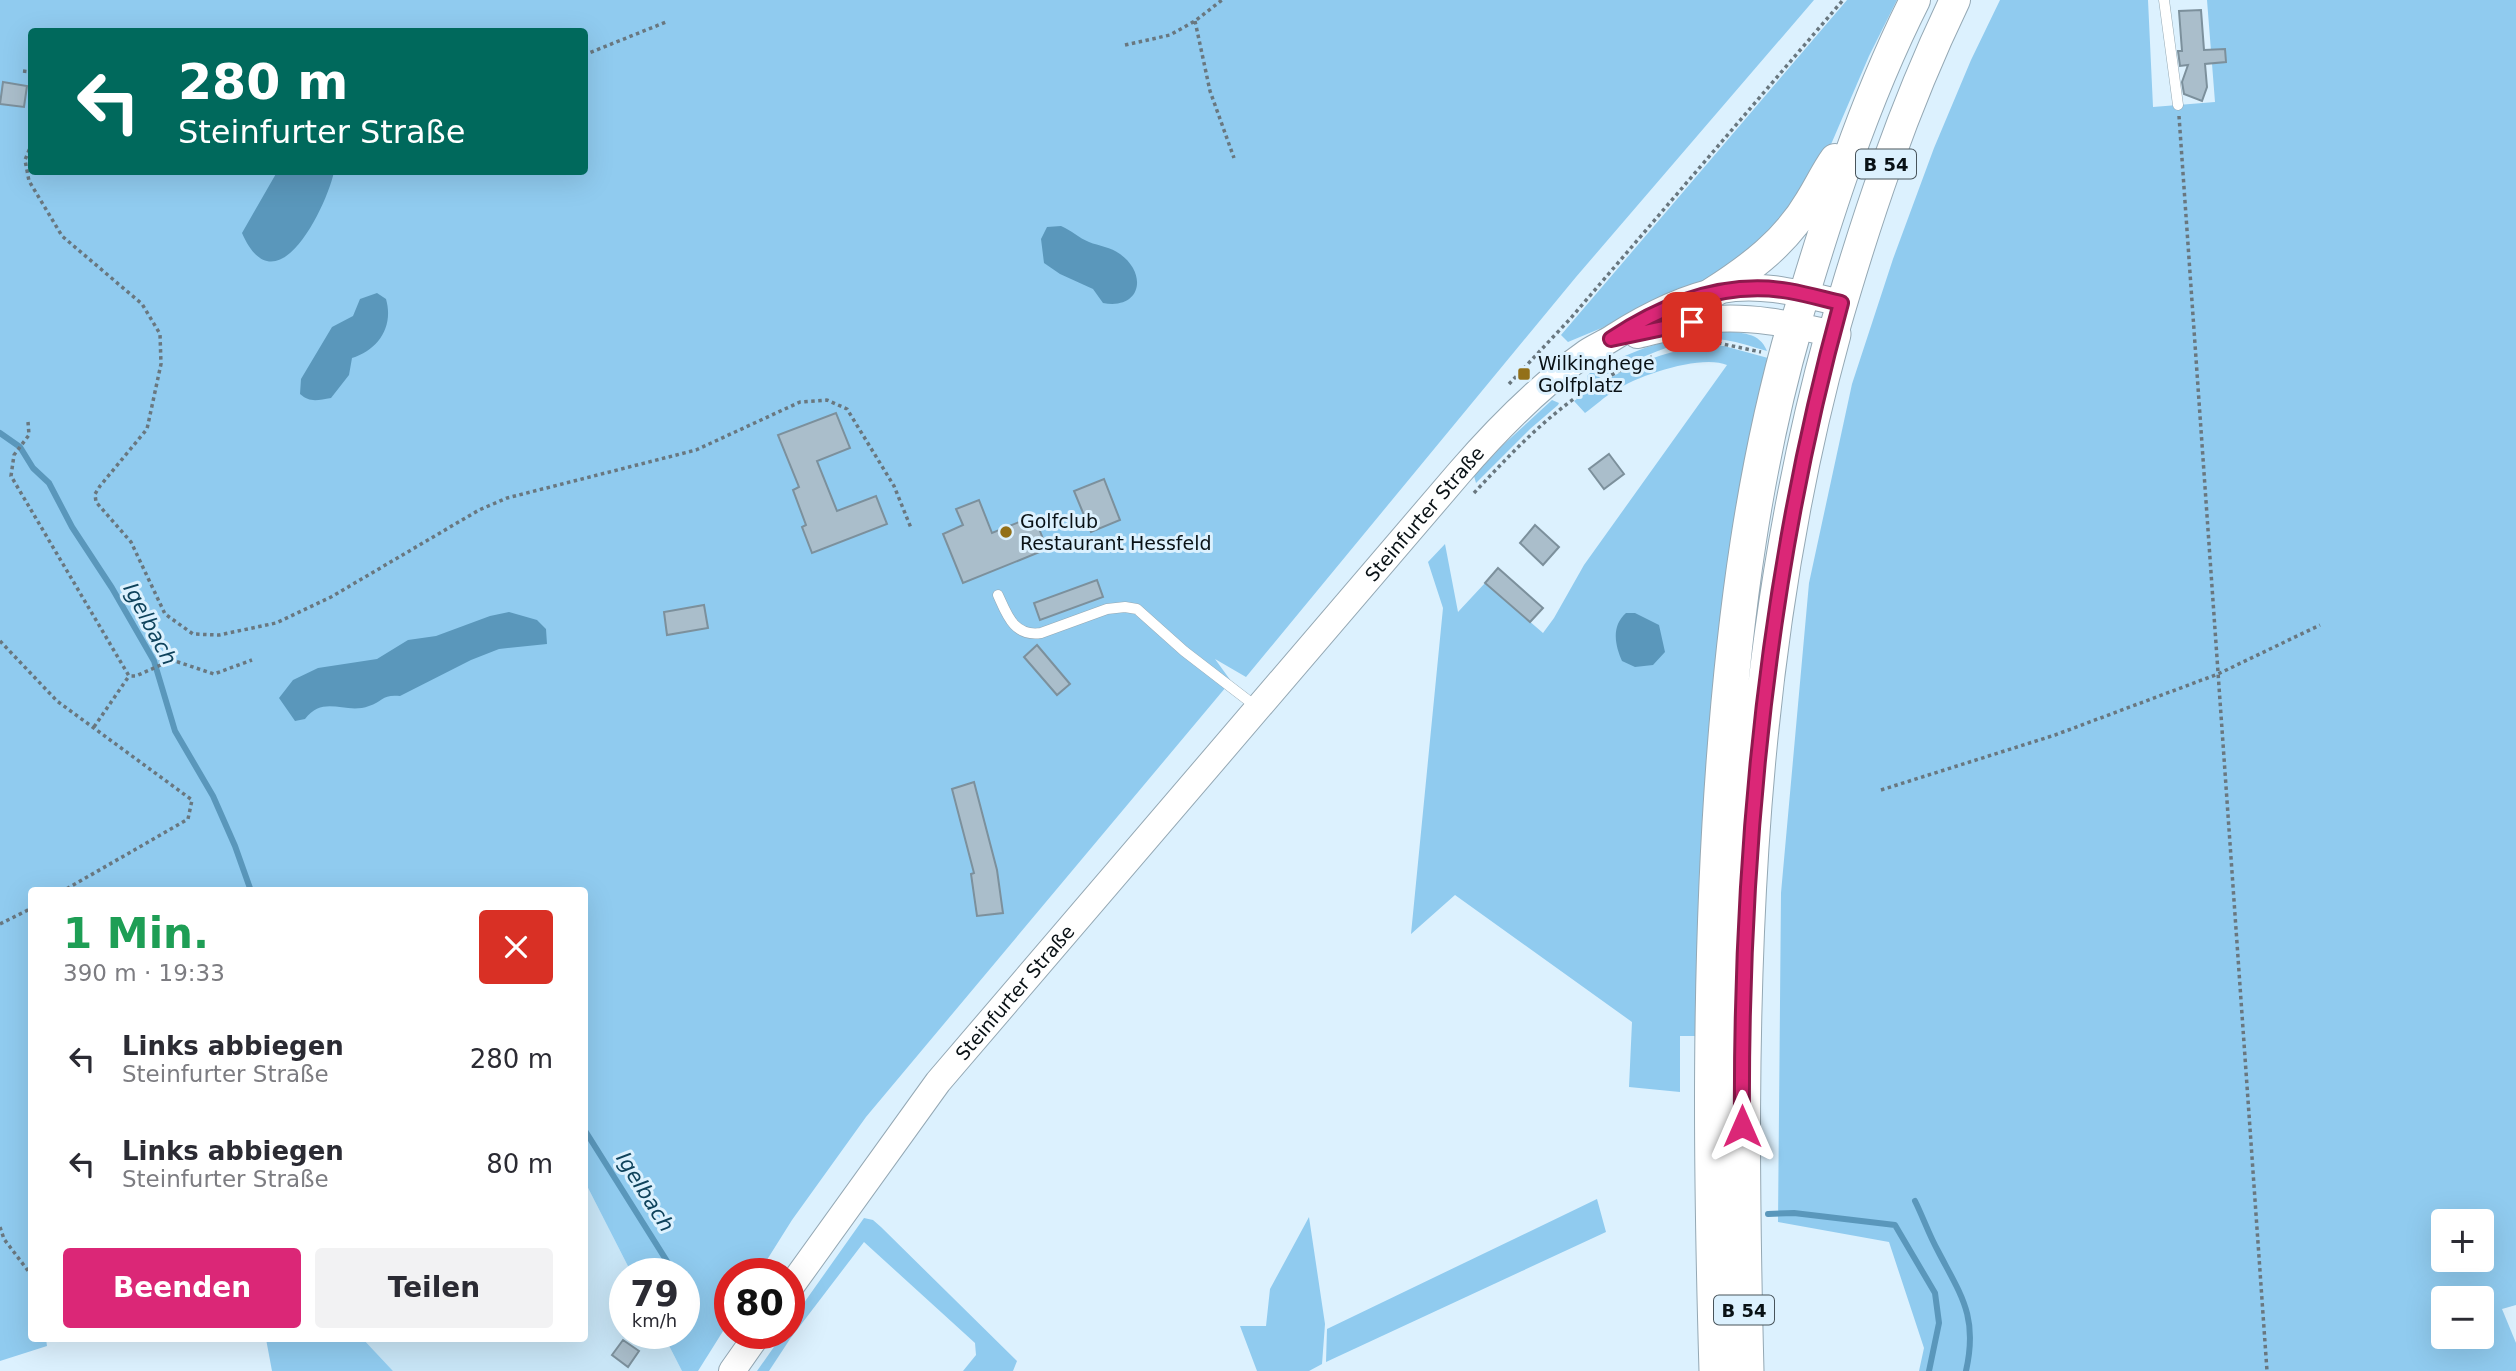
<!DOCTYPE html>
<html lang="de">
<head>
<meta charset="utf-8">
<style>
	:root { --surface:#fff; --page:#f2f2f3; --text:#2b2b33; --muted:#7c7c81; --accent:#db2777 }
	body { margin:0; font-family:"DejaVu Sans",sans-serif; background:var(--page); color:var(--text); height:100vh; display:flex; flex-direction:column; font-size:26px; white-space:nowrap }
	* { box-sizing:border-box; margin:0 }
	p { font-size:23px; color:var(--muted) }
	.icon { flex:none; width:38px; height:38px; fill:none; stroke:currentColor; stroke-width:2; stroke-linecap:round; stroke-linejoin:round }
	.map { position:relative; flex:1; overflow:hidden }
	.side { position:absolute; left:28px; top:887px; width:560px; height:455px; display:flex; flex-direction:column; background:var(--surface); border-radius:7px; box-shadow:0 7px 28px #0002 }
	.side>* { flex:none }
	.hud { position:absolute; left:28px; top:28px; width:560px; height:147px; border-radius:7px; box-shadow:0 7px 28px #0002; background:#00695c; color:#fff; overflow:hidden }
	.tools { position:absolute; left:2431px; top:1209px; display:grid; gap:14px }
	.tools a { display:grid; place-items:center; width:63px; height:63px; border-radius:7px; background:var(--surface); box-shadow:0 7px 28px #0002; font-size:35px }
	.speed { position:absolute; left:609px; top:1258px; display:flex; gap:14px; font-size:35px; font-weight:700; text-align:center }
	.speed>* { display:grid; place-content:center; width:91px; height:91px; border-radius:50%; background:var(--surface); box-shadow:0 7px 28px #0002; line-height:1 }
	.speed small { font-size:18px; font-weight:400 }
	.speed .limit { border:10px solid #d22; background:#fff; color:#111 }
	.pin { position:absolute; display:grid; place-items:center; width:60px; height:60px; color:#fff; margin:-30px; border-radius:14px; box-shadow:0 4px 10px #0006 }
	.me { position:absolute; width:77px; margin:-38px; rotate:0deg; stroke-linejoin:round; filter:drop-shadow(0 0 5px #0008) }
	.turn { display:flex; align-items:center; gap:24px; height:147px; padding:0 35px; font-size:32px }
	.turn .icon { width:91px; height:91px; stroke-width:2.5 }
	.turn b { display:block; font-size:49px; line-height:60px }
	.round { display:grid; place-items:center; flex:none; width:74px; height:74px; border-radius:7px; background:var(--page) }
	.head { display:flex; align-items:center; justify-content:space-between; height:119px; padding:0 35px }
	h1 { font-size:42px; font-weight:700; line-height:52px; color:#1e9e55 }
	.button { display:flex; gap:14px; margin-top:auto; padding:14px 35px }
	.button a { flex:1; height:80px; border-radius:7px; background:var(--accent); color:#fff; font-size:28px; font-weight:700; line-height:80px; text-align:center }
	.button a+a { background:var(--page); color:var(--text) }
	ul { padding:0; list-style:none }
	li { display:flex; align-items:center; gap:21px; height:105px; padding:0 35px }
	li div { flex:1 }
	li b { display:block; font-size:26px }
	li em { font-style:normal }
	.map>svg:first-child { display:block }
	.built { fill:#c8e5f6 }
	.green { fill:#90cbef; fill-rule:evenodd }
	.water { fill:#5a97bb }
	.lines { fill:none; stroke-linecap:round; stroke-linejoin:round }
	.stream { stroke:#5a97bb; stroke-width:6 }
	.building { fill:#aabecb; stroke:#7c909c; stroke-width:2 }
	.lane-casing { stroke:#94a8b4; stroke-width:11 }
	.secondary-casing { stroke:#94a8b4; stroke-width:28 }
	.primary-casing { stroke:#94a8b4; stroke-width:32 }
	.highway-casing { stroke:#94a8b4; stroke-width:37 }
	.path { stroke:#69777f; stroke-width:3.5; stroke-dasharray:3.5 3.5; stroke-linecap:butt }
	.lane { stroke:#fff; stroke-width:10 }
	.secondary { stroke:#fff; stroke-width:26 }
	.primary { stroke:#fff; stroke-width:30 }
	.highway { stroke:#fff; stroke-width:35 }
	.route-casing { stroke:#8e194d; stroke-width:18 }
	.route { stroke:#db2777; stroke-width:12 }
	.poi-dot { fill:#937018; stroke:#dcf1fe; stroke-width:2.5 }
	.labels { text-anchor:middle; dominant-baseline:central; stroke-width:6; stroke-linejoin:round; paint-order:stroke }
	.shield { fill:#dcf1fe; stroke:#48545b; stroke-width:2 }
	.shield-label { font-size:18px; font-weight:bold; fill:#091115 }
	.poi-label { font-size:19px; fill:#091115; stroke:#dcf1fe; text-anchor:start }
	.street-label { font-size:19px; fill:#091115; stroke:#dcf1fe }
	.water-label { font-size:21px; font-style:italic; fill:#0e425b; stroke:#dcf1fe }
</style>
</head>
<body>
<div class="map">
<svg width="2516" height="1371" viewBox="0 0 2516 1371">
	<rect width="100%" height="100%" fill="#dcf1fe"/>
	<path class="built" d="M585 1182 632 1274H625V1334H663L682 1371H393L363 1339H584Z"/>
	<path class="green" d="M0 0H1814L1576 277 1246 677 1215 659 1231 681 866 1117 792 1220 758 1274H730V1320L698 1371H682L663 1334H684V1274H632L585 1182 584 891H32V1339H46L47 1346 0 1361ZM32 32H584V172H32Z
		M1847 0H1897L1869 56 1826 156 1782 227 1695 289 1568 342 1561 335Z
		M2000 0H2148L2153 107 2215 102 2207 0H2516V1305L2502 1309 2516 1343V1371H1919L1924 1348 1889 1242 1778 1222 1781 893 1809 583 1852 384 1893 259 1934 148 1971 60ZM2443 1222H2482V1260H2443ZM2443 1298H2482V1337H2443Z
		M1723 331C1741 333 1760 332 1767 351 1753 347 1739 342 1725 340 1675 336 1629 364 1587 384V376L1590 373C1634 349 1673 336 1723 331Z
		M1724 346 1768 358V369L1700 1036H1680V1092L1629 1087 1632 1022 1455 895 1411 934 1443 608 1428 562 1445 544 1458 612 1485 583 1543 633 1554 618 1584 565 1727 365C1702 354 1639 375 1616 390 1605 396 1595 406 1585 413L1574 401C1617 370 1670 344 1724 346Z
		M1552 400 1559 403 1558 405 1530 429 1476 483 1474 476 1503 445Z
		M1597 1199 1606 1232 1326 1362 1327 1329Z
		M1309 1217 1325 1324 1322 1364 1309 1371H1257L1240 1326H1266L1270 1289Z
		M864 1218 873 1220 881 1227 1017 1361 1013 1371H963L976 1355 975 1343 864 1242 790 1339 769 1371H757L783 1334H789V1324Z
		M266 1339H363L393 1371H272Z"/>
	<path class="water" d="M277 172H334C326 208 276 311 242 233Z
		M1061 226C1071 230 1079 238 1089 242 1099 246 1111 247 1120 254 1148 274 1141 310 1103 303L1093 289 1060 274 1044 263 1041 239 1047 227Z
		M377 293 386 299C394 327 378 350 352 358L349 375 331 398C318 400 310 403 300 394L301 379 332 327 353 316 360 299Z
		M509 612 537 620 546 629 547 644 499 649 471 660 400 696C383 694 383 701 369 706 345 715 324 694 305 719L295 721 279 698 293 680 318 668 377 659 408 640 436 636 490 616Z
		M1626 613H1635L1659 625 1665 652 1653 665 1635 667 1622 661C1615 645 1611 626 1626 613Z"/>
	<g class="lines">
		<path class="stream" d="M0 433 20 447 33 468 49 483 72 527 112 588 154 661 175 731 213 796 235 846 251 891
			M584 1129 675 1274
			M1915 1201C1923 1217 1929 1235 1938 1251 1962 1297 1978 1317 1966 1371
			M1768 1214 1794 1213 1895 1225 1935 1293 1939 1323 1929 1371"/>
	</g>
	<path class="building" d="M2201 10 2204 50 2225 49 2226 62 2205 64 2207 87 2202 101 2184 94 2182 82 2188 65 2180 66 2178 51H2182L2179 11Z
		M3 82 27 86 24 107 0 104Z
		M836 413 850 448 817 461 837 511 876 496 887 524 812 553 802 527 806 525 793 490 799 487 778 435Z
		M1609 454 1624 474 1604 489 1589 469Z
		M1104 479 1120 520 1091 532 1074 491Z
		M979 500 992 533 1034 516 1047 549 963 583 943 534 963 525 956 509Z
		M1535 525 1559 547 1543 565 1520 543Z
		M1498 568 1543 608 1530 622 1485 583Z
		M1097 580 1103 597 1040 620 1034 603Z
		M704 605 708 628 667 635 664 612Z
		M1037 645 1070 684 1057 695 1024 657Z
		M974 782 997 870 1003 913 977 916 971 874 974 873 952 789Z
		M623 1340 639 1351 628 1367 612 1355Z"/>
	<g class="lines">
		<defs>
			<path id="lane" d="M2164 0 2178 105
				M998 595C1007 615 1014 637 1041 633L1107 609 1125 607 1137 609 1184 651 1258 708"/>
			<g id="secondary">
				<path d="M1637 335C1659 330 1682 323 1705 320 1748 315 1791 324 1833 334"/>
				<path id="s1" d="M789 1289 938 1082 1459 473C1497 429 1538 387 1586 353 1595 347 1605 343 1614 337 1647 316 1682 298 1721 290 1761 282 1802 294 1841 303"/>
				<path d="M732 1371 758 1334"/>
			</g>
			<path id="primary" d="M1712 293C1751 268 1786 242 1810 201 1819 187 1825 173 1835 159
				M1795 325C1828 214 1863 103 1915 0
				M1833 334C1866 219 1903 108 1955 0"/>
			<path id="highway" d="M1717 1371C1711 1168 1709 965 1724 763 1735 615 1754 467 1795 325
				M1746 1371C1737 1020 1739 675 1833 334"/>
		</defs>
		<use href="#lane" class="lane-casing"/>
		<use href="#secondary" class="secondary-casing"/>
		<use href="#primary" class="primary-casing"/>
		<use href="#highway" class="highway-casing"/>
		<path class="path" d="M1195 21 1210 91 1234 158
			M1125 45 1170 35 1195 21 1222 0
			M584 55 666 22
			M23 71 32 72
			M2179 116 2267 1371
			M32 143 25 160 29 181 62 236 142 304 160 334 161 364 147 429 100 486 95 494 96 502 131 542 165 614 193 634 219 635 276 623 331 597 479 510 507 498 696 450 800 402 827 400 847 409 894 486 911 528
			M1718 343 1761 352
			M1509 384 1570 319 1843 0
			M28 422 29 435 14 455 11 476 129 676H136L172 660 214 674 252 660
			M1474 493C1526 437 1578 383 1652 357
			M0 641 57 701 192 800 188 819 63 891
			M94 727 129 676
			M1881 790 2055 735 2218 674 2320 625
			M0 924 32 908
			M0 1227 4 1239 32 1276"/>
		<use href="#lane" class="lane"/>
		<use href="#secondary" class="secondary"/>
		<use href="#primary" class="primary"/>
		<use href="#highway" class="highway"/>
	</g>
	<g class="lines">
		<defs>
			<path id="route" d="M1692 322 1611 339C1664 304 1724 280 1789 291 1806 294 1824 299 1841 303 1767 572 1740 848 1742 1126"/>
		</defs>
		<use href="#route" class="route-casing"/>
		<use href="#route" class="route"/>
	</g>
	<g class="poi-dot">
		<rect x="1517" y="367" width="14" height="14" rx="3.5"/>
		<circle cx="1006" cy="532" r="7"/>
	</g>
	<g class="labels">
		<g class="shield">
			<rect x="1856" y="149.5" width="60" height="29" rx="5"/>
			<rect x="1714" y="1295.5" width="60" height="29" rx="5"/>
		</g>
		<g class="shield-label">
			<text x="1886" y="164">B 54</text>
			<text x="1744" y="1310">B 54</text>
		</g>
		<g class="poi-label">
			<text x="1538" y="363">Wilkinghege<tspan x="1538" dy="22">Golfplatz</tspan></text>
			<text x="1020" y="521">Golfclub<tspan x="1020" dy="22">Restaurant Hessfeld</tspan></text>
		</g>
		<g class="street-label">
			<text stroke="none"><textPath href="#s1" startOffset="1003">Steinfurter Straße</textPath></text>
			<text stroke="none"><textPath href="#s1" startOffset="373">Steinfurter Straße</textPath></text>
		</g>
		<g class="water-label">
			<text transform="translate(150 624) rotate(62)">Igelbach</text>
			<text transform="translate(645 1192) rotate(58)">Igelbach</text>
		</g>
	</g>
</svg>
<div class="tools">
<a>+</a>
<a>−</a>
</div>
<div class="speed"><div>79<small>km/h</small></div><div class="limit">80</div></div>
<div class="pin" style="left:1692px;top:322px;background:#d93025"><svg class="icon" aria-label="arrive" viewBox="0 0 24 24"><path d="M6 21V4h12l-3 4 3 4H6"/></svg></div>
<svg class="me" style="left:1742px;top:1126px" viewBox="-20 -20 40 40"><path d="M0-17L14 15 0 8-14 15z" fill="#db2777" stroke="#fff" stroke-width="4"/></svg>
<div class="hud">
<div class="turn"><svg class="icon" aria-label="left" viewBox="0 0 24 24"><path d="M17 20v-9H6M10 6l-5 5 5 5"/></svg><div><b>280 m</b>Steinfurter Straße</div></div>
</div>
<section class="side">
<div class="head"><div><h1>1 Min.</h1><p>390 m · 19:33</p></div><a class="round" style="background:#d93025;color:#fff"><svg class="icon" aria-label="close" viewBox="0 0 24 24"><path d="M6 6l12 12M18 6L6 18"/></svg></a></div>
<ul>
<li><svg class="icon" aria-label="left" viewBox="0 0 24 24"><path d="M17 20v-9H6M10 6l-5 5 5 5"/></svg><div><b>Links abbiegen</b><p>Steinfurter Straße</p></div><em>280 m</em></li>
<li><svg class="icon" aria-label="left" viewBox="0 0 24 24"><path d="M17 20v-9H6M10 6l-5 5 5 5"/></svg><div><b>Links abbiegen</b><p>Steinfurter Straße</p></div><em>80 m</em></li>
</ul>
<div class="button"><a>Beenden</a><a>Teilen</a></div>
</section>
</div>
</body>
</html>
